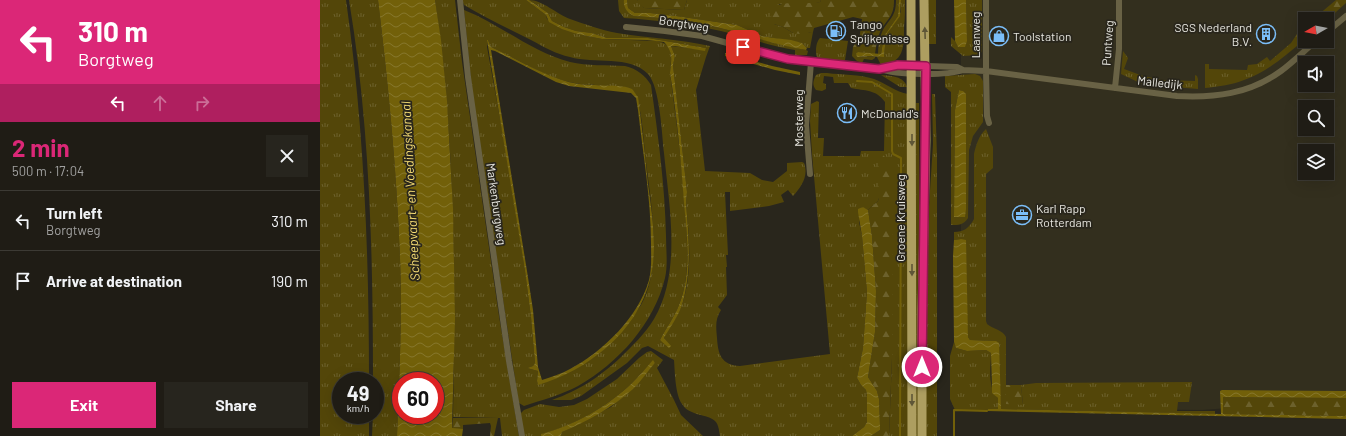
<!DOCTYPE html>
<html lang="en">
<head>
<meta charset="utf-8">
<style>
	:root { --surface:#1f1c15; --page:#27251e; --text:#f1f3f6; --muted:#a1a1a0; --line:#3c3a34; --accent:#db2777 }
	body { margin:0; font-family:Barlow,sans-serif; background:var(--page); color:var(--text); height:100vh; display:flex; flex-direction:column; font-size:15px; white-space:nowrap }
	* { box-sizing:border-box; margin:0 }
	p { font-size:13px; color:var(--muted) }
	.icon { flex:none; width:22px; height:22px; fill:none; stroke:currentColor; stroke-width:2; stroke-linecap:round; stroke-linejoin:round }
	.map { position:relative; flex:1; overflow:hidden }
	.side { display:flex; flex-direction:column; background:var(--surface); width:320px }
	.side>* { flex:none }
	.guide { background:#db2777; color:#fff; overflow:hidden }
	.needle { width:26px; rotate:261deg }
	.fabs { position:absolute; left:978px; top:12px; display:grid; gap:8px }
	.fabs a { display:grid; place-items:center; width:36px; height:36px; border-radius:0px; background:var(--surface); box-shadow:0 4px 16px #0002,0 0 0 1px var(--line); font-size:20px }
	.speed { position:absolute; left:12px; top:372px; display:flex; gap:8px; font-size:20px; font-weight:700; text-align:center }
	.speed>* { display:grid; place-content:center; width:52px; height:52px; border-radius:50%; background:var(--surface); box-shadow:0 4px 16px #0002,0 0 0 1px var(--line); line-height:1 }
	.speed small { font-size:10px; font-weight:400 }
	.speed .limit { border:6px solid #d22; background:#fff; color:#111 }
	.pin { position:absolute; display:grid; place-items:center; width:34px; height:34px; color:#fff; margin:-17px; border-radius:8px; box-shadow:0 2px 6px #0006 }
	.me { position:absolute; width:44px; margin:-22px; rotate:0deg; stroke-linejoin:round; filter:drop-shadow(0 0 3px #0008) }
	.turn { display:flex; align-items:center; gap:14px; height:84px; padding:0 12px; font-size:18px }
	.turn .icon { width:52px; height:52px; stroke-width:2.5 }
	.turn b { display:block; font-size:28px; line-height:34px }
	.lanes { display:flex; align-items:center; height:38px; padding:0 12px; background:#0003; justify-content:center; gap:20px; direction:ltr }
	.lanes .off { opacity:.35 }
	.round { display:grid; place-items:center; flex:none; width:42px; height:42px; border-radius:0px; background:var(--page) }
	.head { display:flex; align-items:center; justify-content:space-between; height:68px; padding:0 12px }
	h1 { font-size:24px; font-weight:700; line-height:30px; color:var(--accent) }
	.cta { display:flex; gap:8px; margin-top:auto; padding:8px 12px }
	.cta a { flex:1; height:46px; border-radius:0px; background:var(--accent); color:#fff; font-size:16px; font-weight:700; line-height:46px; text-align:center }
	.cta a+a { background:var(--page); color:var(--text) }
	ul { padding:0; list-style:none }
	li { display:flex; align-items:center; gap:12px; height:60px; padding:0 12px; border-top:1px solid var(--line) }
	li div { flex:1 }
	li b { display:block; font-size:15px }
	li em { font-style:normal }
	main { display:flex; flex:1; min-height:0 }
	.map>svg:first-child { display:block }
	.built { fill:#332f1e; fill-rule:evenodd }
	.grass { fill:url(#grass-tufts); fill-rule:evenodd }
	.forest { fill:url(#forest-firs) }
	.water { fill:url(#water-waves); fill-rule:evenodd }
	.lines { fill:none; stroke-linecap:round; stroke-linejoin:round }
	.stream { stroke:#726009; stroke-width:2 }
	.minor { stroke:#696245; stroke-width:6 }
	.primary { stroke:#ad9e60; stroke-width:9 }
	.oneway { fill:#5e5637 }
	.route-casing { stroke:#8e194d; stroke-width:10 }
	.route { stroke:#db2777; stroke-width:7 }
	.labels { text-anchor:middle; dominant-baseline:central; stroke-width:3.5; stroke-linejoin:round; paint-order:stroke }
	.street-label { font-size:12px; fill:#e7e6df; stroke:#29261c }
	.poi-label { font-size:12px; fill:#e7e6df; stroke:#29261c; text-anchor:start }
	.water-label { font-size:13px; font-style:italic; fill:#f5dc73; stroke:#29261c }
</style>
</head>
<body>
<main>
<section class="side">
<div class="guide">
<div class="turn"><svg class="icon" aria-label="left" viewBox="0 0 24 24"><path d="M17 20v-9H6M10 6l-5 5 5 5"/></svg><div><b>310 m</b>Borgtweg</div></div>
<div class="lanes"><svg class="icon" aria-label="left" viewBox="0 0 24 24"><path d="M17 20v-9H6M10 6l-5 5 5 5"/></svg><svg class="icon off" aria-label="ahead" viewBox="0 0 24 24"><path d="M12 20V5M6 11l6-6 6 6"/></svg><svg class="icon off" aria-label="right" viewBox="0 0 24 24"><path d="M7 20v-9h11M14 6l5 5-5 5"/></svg></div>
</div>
<div class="head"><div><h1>2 min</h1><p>500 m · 17:04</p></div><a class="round"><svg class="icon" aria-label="close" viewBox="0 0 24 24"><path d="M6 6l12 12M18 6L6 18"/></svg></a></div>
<ul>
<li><svg class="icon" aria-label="left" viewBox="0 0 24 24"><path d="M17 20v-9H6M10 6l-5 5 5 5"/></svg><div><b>Turn left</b><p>Borgtweg</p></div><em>310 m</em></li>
<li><svg class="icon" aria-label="arrive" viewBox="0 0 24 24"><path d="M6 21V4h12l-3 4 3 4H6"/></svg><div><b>Arrive at destination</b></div><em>190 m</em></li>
</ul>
<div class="cta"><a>Exit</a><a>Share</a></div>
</section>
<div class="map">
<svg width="1026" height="436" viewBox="0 0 1026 436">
	<defs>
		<pattern id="grass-tufts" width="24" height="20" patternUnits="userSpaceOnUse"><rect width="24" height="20" fill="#534609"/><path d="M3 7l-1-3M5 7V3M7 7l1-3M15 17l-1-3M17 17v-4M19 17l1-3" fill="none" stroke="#6c612c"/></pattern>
		<pattern id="forest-firs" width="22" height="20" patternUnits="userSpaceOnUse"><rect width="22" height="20" fill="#534609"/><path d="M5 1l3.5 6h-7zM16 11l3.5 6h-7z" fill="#6c612c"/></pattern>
		<pattern id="water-waves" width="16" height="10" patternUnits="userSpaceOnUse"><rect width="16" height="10" fill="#726009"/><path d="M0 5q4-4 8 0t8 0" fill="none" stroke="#86772c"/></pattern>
	</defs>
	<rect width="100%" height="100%" fill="#29261c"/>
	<path class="built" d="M641 0H1026V399L882 410 683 408 641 250ZM985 19H1007V41H985ZM985 63H1007V85H985ZM985 107H1007V129H985ZM985 151H1007V173H985Z"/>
	<path class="grass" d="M0 0H26C44 126 49 253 49 381H21V415H49V436H0Z
		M29 0H58C70 97 79 195 81 293 81 341 79 389 77 436H52L53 415H55V381H53C53 254 50 126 29 0Z
		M115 0H135L142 62 179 316 199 436H182L180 418 133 417C136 278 135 138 115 0Z
		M142 0H206L226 15 227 19 257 34 282 39 337 41C355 44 351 59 350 73 356 118 362 164 365 209 367 241 371 275 359 305 354 318 346 328 340 340L348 343 344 338C349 327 358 316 362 305 373 272 369 236 366 203L367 192 353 65 355 56 351 46 385 50 386 48 328 38H287L272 33 256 31 244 27 232 21 228 13 209 0C222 0 237 14 250 19 265 24 280 30 297 33 328 38 359 39 390 46L386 57 376 90 385 171 430 173 442 180 453 182 467 171V163L482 162 484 163C489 176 481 187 473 196L468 190 461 195 464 202 449 206 410 211V192H405L408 255H406L407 267H406L407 295 398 307 401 310C395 319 396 327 397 338 398 354 401 365 420 366L510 354 492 154 490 121 491 104 497 101 499 102 498 138H504L503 156H540L541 151H564L565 102C556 89 545 91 531 88L528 83H514L513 77 504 76 503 83 506 84V89L502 91 496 90C492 85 493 81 496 75L501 73H507C522 75 539 74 554 79 565 83 576 92 588 94L589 436H569L572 358 559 198 558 201 548 210 542 207 539 222 542 236 547 292 543 348 537 378 541 385 546 390 547 396V422L544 427 532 436H400C399 431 399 425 395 421 388 414 369 416 362 404 355 394 355 372 354 360L328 346 322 348 307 363 261 396 251 400H232C260 390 278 378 300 358 312 346 325 334 334 319 362 272 349 205 344 153 342 135 340 87 328 74 310 55 274 64 250 57 236 54 224 47 211 40 189 29 166 18 144 5Z
		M298 0H304V3L314 16C341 18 369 20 396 27 426 34 455 44 486 50L488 51 487 55H475V50C450 46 426 37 401 31 369 24 337 20 304 18L299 11Z
		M307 0H317L324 8 364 10 367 0H501L500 2 492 4H459L454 24 463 27 473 33 493 32 490 48H487L482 43 442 36 417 25 356 16 330 13H315L308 8Z
		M576 0H579L578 16 564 36 561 54H558C558 47 559 39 562 32 569 18 576 18 576 0Z
		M581 0H585C585 9 585 19 584 28 584 47 584 63 561 65L557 57H564L566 35 581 12Z
		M608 0H616V44H609Z
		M646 0H662V52L659 55 643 56 631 46V37L635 41 638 47 647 41Z
		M144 10C180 24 211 52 250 62 267 66 287 65 305 66 317 69 325 75 331 85 338 135 345 186 346 236 346 250 348 265 345 278 334 324 298 363 258 386 241 395 222 400 204 406L199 403 198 398 153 101ZM168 40 171 47C200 60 228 80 260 84 271 86 307 84 313 91 322 100 324 147 326 162 331 204 343 266 321 305 317 312 311 318 307 324 294 341 280 355 262 365 249 373 232 378 218 384L217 381 218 371 207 368 213 366 215 363 211 317 205 271 186 152 167 47Z
		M977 34 984 40C950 69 931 84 885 88V64H889V69L927 70 928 65 937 64 947 57 950 61 971 43Z
		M500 38 528 41 525 60C519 64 503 61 497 57 495 52 496 42 500 38Z
		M803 51 808 58 804 69 823 76 843 80 875 81V75L877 76 878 79V89L854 87 820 83 801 74Z
		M655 74 660 76 663 81V122L653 136 649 150 648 218C644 225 638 225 631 225V92L625 87V76ZM639 90 643 91 646 103 643 217H634L635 110Z
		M561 75C571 76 584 76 587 87H580Z
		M612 94H615L617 157V436H606V253L613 144Z
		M596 103H599V436H595Z
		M666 129 673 147V168L666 174V321L667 324C673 329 683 330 686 337V404H703L701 385 716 383 872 382 869 402H858L857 411H895V414L681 409 676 341 650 340 648 337 641 239 634 240V232C644 232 649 228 654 219V154C656 145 659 135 666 129Z
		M634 342 636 348 647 351 666 350 671 353C671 366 667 388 678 398V409H668L667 411 635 410 630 399V356Z
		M331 351 343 360 337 368 354 400 361 415 383 436H241L242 432 291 407 313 388 335 363 333 361C326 368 319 376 312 383 287 407 255 425 222 434L221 436H203L199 415 204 410 220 404 239 407 254 405 267 399 297 379 319 358 327 352Z"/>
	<path class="forest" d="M317 0H367L364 10 324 8 319 4Z
		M501 0H574C574 18 567 18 560 32 557 39 556 46 555 54L538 52 536 53 539 57 544 56 555 57V58L552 60 544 59 542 63 537 61 532 56 533 47 536 41H539L542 19 533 17 494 28 493 32H489L486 35 473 33 463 27 454 24C451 18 450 14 452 8 463 0 486 5 500 2Z
		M1016 0H1026V3L1007 20V19H986L995 12 998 15Z
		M559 151 573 165 572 358 569 436H551L560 430 559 399 557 391 548 377 555 332 556 291 552 236 548 210 558 201 559 198Z
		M686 385H701L703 405 686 404Z
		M903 397 1026 398V416L903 414Z
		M133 418H178L174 436H170L171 426 170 423 143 425V429H132Z"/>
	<path class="water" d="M58 0H115L121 40 127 101 133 208 135 319 132 428 143 429 142 436H77C79 389 81 341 81 293 79 195 70 97 58 0ZM81 381H115V415H81Z
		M206 0H209L228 13 232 21 244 27 256 31 272 33 287 38H328L386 48 385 51 355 46H351L355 56 353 65 367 192 366 203C369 237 372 272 362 305 358 317 350 327 344 338L351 346 349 348 340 340C346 328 354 318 359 305 372 273 367 237 364 203 361 160 357 116 350 73 351 60 354 53 344 42L327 40 282 39 257 34 242 29 229 22 226 15Z
		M304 0H307L308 8 315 13H330L356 16 417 25 442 36 454 38 471 40 482 43 487 48 486 50C455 45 426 34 396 27 369 20 341 18 314 16 307 13 303 7 304 0Z
		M579 0H581L580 16 566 35 564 57 544 56 539 57H537L536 53 538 52 561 54 564 36 578 16Z
		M634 0H646L647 41 645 47H638L635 41Z
		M167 40H168L171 47C200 60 228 79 259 84 270 86 304 84 312 89 314 91 316 95 318 97 322 126 325 155 328 184 332 212 338 252 330 280 317 332 267 371 218 385L217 381 218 371 207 368 213 366 215 363 211 317 205 271ZM171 50 175 51 236 82 249 86 311 93 316 98 318 110C323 154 331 199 331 243 331 255 332 268 329 280 319 316 283 352 250 369 241 374 231 377 222 380L218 367 213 310 207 271Z
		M405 53 452 66 480 72V75L455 70 405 56Z
		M639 90 643 91 646 94V209L645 217H634L635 110Z
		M543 207 548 210 552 236 556 291 555 332 548 377 557 391 559 399 560 426V430L551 436H532L544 427 547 422V396L546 390 541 385 537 378 543 348 547 292 542 236 538 212V209Z
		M641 239 646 240 648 337 650 340 676 341 679 343 681 409 901 414 900 391 902 390 1026 391V398L903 397V414L1026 416V419L667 411 668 409H678V398L672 393V389L671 353 666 350 647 351 636 348 634 342 633 256 634 240Z
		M333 360 335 363C328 371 321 381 313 389 292 408 268 421 242 432L241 436H221V434C255 425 287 407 312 383 319 376 326 368 333 360Z"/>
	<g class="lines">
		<path class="stream" d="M537 81 552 82 572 94V151L573 154 581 158 580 436
			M634 436V410L667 411"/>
		<path class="minor" d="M140 0 148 77 189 361 202 436
			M666 0V71L667 116 669 123
			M306 27 345 31 382 36 436 51 468 59 559 69C577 75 626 76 643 70
			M1007 32 1026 16
			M559 69 578 65 637 67 643 70 666 71 857 96C895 98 929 94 961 71 973 62 984 51 996 41
			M795 88 799 49V0
			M490 174 486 125 491 62"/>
		<path class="primary" d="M591 0 592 436
			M602 436V310L606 139 604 0"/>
	</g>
	<defs><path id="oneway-solid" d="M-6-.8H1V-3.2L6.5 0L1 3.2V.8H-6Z"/></defs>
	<g class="oneway">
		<use href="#oneway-solid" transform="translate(605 33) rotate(-92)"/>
		<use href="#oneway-solid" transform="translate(592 140) rotate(90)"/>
		<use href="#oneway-solid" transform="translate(592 270) rotate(90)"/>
		<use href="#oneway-solid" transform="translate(592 400) rotate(90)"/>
	</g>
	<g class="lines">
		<defs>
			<path id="route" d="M423 47 468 59 559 69 578 65 606 66 602 367"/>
		</defs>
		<use href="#route" class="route-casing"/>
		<use href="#route" class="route"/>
	</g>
	<defs>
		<symbol id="fuel-ring" viewBox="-11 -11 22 22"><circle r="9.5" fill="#29261c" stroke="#7bbef8" stroke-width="1.5"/><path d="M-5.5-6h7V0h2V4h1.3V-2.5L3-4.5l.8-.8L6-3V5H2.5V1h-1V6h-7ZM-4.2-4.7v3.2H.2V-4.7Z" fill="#7bbef8"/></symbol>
		<symbol id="building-ring" viewBox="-11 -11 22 22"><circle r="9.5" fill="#29261c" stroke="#7bbef8" stroke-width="1.5"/><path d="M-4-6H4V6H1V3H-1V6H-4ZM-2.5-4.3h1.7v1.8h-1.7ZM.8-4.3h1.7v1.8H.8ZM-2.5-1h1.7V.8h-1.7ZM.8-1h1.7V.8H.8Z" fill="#7bbef8"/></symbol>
		<symbol id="shop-ring" viewBox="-11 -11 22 22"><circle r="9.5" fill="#29261c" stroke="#7bbef8" stroke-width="1.5"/><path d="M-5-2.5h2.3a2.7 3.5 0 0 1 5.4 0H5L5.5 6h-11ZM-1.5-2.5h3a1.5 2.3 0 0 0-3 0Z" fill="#7bbef8"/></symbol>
		<symbol id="restaurant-ring" viewBox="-11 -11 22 22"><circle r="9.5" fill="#29261c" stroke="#7bbef8" stroke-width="1.5"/><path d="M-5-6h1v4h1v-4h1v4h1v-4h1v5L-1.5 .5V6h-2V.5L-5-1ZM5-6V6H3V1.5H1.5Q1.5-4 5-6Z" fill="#7bbef8"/></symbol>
		<symbol id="office-ring" viewBox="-11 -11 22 22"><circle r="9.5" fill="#29261c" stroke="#7bbef8" stroke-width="1.5"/><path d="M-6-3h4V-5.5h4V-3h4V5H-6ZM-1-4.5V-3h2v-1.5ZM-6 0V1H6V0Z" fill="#7bbef8"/></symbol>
	</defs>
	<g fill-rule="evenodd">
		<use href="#fuel-ring" x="505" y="20" width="22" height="22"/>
		<use href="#building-ring" x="935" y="23" width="22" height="22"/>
		<use href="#shop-ring" x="668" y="25" width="22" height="22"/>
		<use href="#restaurant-ring" x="516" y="102" width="22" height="22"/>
		<use href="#office-ring" x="691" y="204" width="22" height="22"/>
	</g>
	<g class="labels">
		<g class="street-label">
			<text transform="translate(364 23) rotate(9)">Borgtweg</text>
			<text transform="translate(655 35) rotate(-90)">Laanweg</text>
			<text transform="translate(787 43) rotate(-86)">Puntweg</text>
			<text transform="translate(840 82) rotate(6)">Malledijk</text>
			<text transform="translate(478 118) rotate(-90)">Mosterweg</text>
			<text transform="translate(177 204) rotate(82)">Markenburgweg</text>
			<text transform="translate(580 218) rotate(-90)">Groene Kruisweg</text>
		</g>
		<g class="poi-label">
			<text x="530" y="24">Tango<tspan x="530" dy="14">Spijkenisse</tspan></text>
			<text x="932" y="27" text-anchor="end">SGS Nederland<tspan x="932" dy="14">B.V.</tspan></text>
			<text x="693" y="36">Toolstation</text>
			<text x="541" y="113">McDonald's</text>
			<text x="716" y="208">Karl Rapp<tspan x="716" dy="14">Rotterdam</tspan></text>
		</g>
		<g class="water-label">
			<text transform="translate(90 191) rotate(-93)">Scheepvaart- en Voedingskanaal</text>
		</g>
	</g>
</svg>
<div class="fabs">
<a><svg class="needle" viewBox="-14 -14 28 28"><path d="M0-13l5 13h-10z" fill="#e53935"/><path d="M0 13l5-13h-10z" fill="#a1a1a0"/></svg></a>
<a><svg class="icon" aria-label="sound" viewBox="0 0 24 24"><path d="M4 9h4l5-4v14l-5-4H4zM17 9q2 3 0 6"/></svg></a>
<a><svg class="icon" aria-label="search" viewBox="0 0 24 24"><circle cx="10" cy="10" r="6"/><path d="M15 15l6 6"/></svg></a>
<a><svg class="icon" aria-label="layers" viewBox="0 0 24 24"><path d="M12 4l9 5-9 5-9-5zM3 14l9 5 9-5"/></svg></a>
</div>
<div class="speed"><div>49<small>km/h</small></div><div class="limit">60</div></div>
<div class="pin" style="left:423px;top:47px;background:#d93025"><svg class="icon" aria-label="arrive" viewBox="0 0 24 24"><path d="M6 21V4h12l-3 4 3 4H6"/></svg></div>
<svg class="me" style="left:602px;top:367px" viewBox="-20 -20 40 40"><circle r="17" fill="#db2777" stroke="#fff" stroke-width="3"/><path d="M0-11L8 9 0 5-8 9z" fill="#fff"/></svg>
</div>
</main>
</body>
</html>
